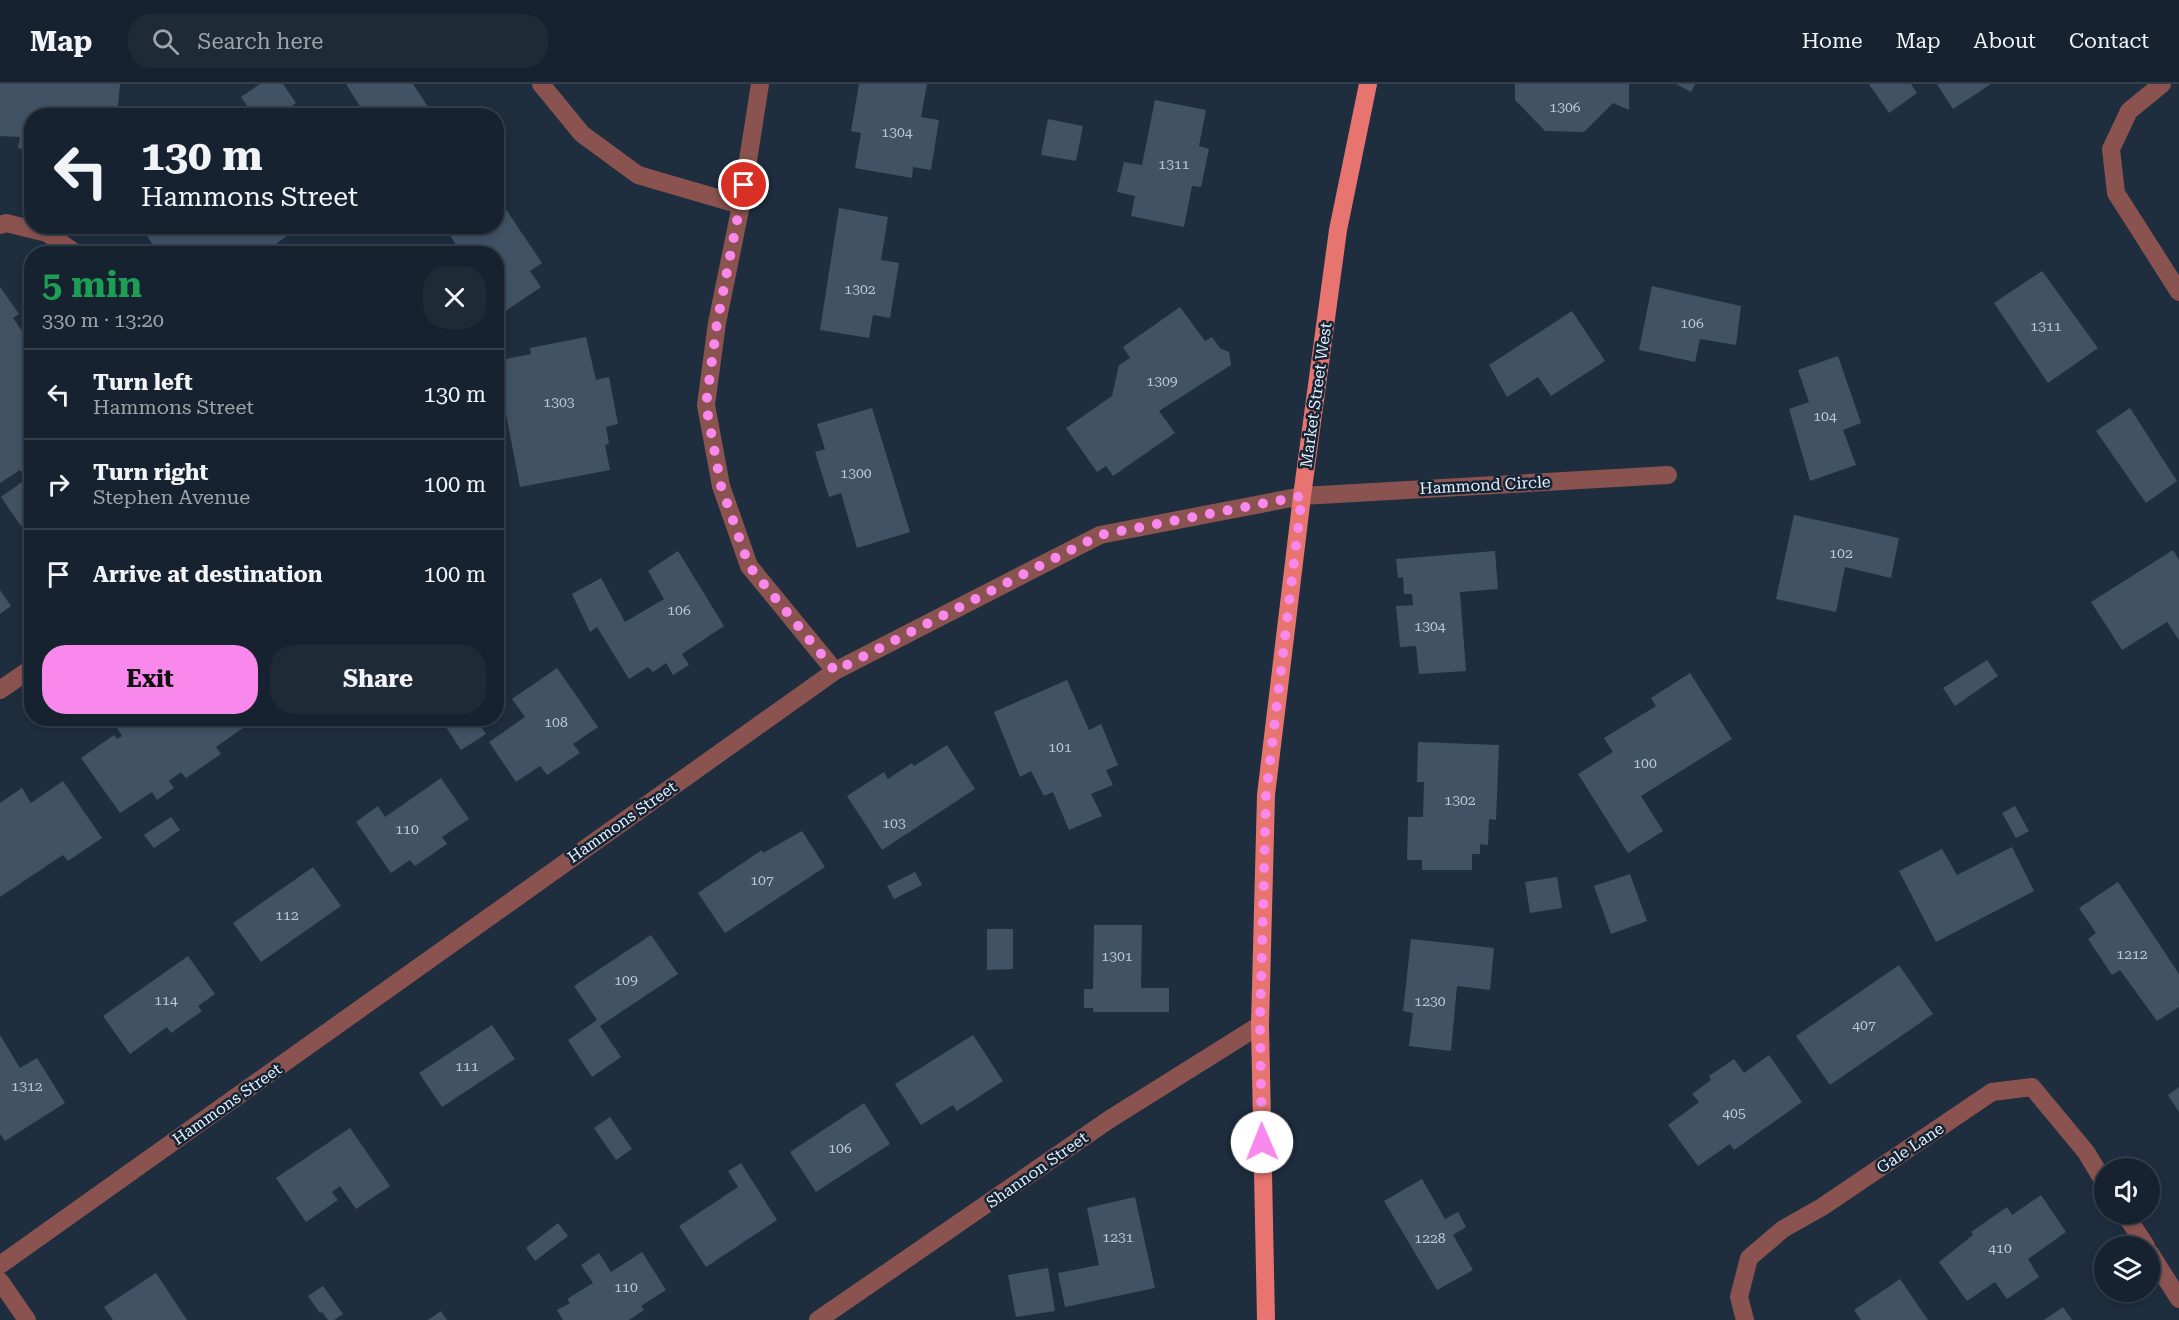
<!DOCTYPE html>
<html lang="en">
<head>
<meta charset="utf-8">
<style>
	:root { --surface:#16222f; --page:#1f2a37; --text:#f1f3f6; --muted:#9ea4aa; --line:#353f4b; --accent:#f888eb }
	body { margin:0; font-family:"Roboto Serif",serif; background:var(--page); color:var(--text); height:100vh; display:flex; flex-direction:column; font-size:22px; white-space:nowrap }
	* { box-sizing:border-box; margin:0 }
	p { font-size:20px; color:var(--muted) }
	.icon { flex:none; width:33px; height:33px; fill:none; stroke:currentColor; stroke-width:2; stroke-linecap:round; stroke-linejoin:round }
	.map { position:relative; flex:1; overflow:hidden }
	.panel { position:absolute; left:24px; top:162px; width:480px; height:480px; display:flex; flex-direction:column; background:var(--surface); border-radius:24px; box-shadow:0 3px 9px #0003,0 0 0 2px var(--line) }
	.panel>* { flex:none }
	.banner { position:absolute; left:24px; top:24px; width:480px; height:126px; border-radius:24px; box-shadow:0 3px 9px #0003,0 0 0 2px var(--line); background:#16222f; color:var(--text); overflow:hidden }
	.buttons { position:absolute; left:2094px; top:1074px; display:grid; gap:12px }
	.buttons a { display:grid; place-items:center; width:66px; height:66px; border-radius:50%; background:var(--surface); box-shadow:0 3px 9px #0003,0 0 0 2px var(--line); font-size:30px }
	.pin { position:absolute; display:grid; place-items:center; width:51px; height:51px; color:#fff; margin:-26px; border:3px solid #fff; border-radius:50%; box-shadow:0 2px 6px #0007 }
	.me { position:absolute; width:66px; margin:-33px; rotate:359deg; stroke-linejoin:round; filter:drop-shadow(0 0 4px #0008) }
	.turn { display:flex; align-items:center; gap:21px; height:126px; padding:0 18px; font-size:27px }
	.turn .icon { width:78px; height:78px; stroke-width:2.5 }
	.turn b { display:block; font-size:42px; line-height:51px }
	.round { display:grid; place-items:center; flex:none; width:63px; height:63px; border-radius:24px; background:var(--page) }
	.summary { display:flex; align-items:center; justify-content:space-between; height:102px; padding:0 18px }
	h1 { font-size:36px; font-weight:700; line-height:45px; color:#1e9e55 }
	.cta { display:flex; gap:12px; margin-top:auto; padding:12px 18px }
	.cta a { flex:1; height:69px; border-radius:24px; background:var(--accent); color:#111; font-size:24px; font-weight:700; line-height:69px; text-align:center }
	.cta a+a { background:var(--page); color:var(--text) }
	ul { padding:0; list-style:none }
	li { display:flex; align-items:center; gap:18px; height:90px; padding:0 18px; border-top:2px solid var(--line) }
	li div { flex:1 }
	li b { display:block; font-size:22px }
	li em { font-style:normal }
	header { display:flex; align-items:center; gap:36px; box-sizing:border-box; height:84px; padding:0 30px; background:var(--surface); border-bottom:2px solid var(--line) }
	header strong { font-size:28px }
	nav { display:flex; gap:33px; margin-inline-start:auto; font-size:21px }
	.search { width:420px; height:54px; background:var(--page); display:flex; align-items:center; gap:15px; box-sizing:border-box; padding:0 21px; border-radius:24px; color:var(--muted); font-size:22px }
	.map>svg:first-child { display:block }
	.building { fill:#405264 }
	.lines { fill:none; stroke-linecap:round; stroke-linejoin:round }
	.minor { stroke:#8b534f; stroke-width:18 }
	.major { stroke:#e7746f; stroke-width:18 }
	.route { stroke:#f888eb; stroke-width:10; stroke-dasharray:0 18 }
	.labels { text-anchor:middle; dominant-baseline:central; stroke-width:5; stroke-linejoin:round; paint-order:stroke }
	.number-label { font-size:14px; fill:#bcc8d5 }
	.street-label { font-size:16px; fill:#e5effb; stroke:#142434 }
</style>
</head>
<body>
<header>
<strong>Map</strong>
<div class="search"><svg class="icon" aria-label="search" viewBox="0 0 24 24"><circle cx="10" cy="10" r="6"/><path d="M15 15l6 6"/></svg>Search here</div>
<nav><a>Home</a><a>Map</a><a>About</a><a>Contact</a></nav>
</header>
<div class="map">
<svg width="2179" height="1236" viewBox="0 0 2179 1236">
	<rect width="100%" height="100%" fill="#1e2e3f"/>
	<path class="building" d="M0 0H120L117 32H32V67L18 64 20 53 0 52Z
		M260 0H283L296 19 278 32H254L241 13Z
		M346 0H413L434 32H366Z
		M859 0H927L921 33 939 36 931 86 913 83 912 94 855 84 861 49 851 47Z
		M1515 0H1629V26L1613 19 1584 48 1545 47 1515 16Z
		M1676 0H1695L1691 8Z
		M1869 0H1911L1917 9 1889 29Z
		M1937 0H1991L1953 25Z
		M1155 16 1206 26 1199 62 1209 65 1201 103 1192 102 1184 143 1131 132 1135 112 1117 108 1124 78 1142 81Z
		M1048 35 1083 42 1076 77 1041 71Z
		M505 124 542 179 530 187 541 203 501 230 496 223V170H462L444 142H496V130Z
		M839 124 888 133 881 176 899 179 890 234 873 231 869 254 820 246Z
		M152 142H282L288 151 276 160 282 170H159L145 149Z
		M2042 187 2098 264 2048 299 1994 219Z
		M1652 202 1741 222 1736 261 1700 255 1695 278 1639 266Z
		M0 203 19 230 13 234 27 254 32 251V434L21 442 1 413 26 395 20 386 0 399Z
		M1180 223 1205 257 1212 253 1220 264 1229 268 1231 281 1159 327 1175 349 1113 392 1106 382 1097 388 1066 344 1112 312 1119 281 1130 274 1123 263Z
		M1572 227 1605 277 1551 312 1538 293 1507 313 1489 281Z
		M586 253 596 296 609 293 618 340 606 343 609 360 605 361 610 386 520 403 496 277 531 270 530 264Z
		M1838 272 1861 339 1843 346 1856 381 1810 397 1789 325 1809 318 1798 286Z
		M872 324 910 448 857 464 841 409 829 413 815 368 825 365 817 340Z
		M2130 324 2177 397 2146 419 2096 347Z
		M1794 431 1899 454 1891 494 1845 483 1836 528 1776 515Z
		M2173 466 2179 476V556L2167 538 2122 566 2091 518Z
		M678 467 724 542 682 570 689 581 673 591 666 579 653 588 648 583 629 595 597 543 590 548 572 510 601 494 625 538 664 515 648 487Z
		M1495 467 1498 505 1460 508 1466 587 1419 590 1416 562 1400 563 1396 522 1413 521 1412 510H1404L1403 493 1398 494 1396 475Z
		M0 506 11 522 0 530Z
		M1987 576 1998 592 1955 622 1943 604Z
		M557 584 598 643 573 660 580 669 547 691 540 682 516 698 489 658 525 633 512 615Z
		M1690 589 1732 655 1641 712 1663 747 1628 769 1578 690 1613 668 1604 654 1656 622 1651 614Z
		M1067 596 1089 646 1101 640 1118 681 1106 686 1113 701 1091 710 1102 732 1069 746 1053 708 1044 712 1031 687 1020 693 994 628Z
		M121 634 150 636 257 634 216 663 221 670 186 694 181 688 169 697 174 704 157 716 152 708 120 729 81 674 114 651 117 655 122 652 114 639Z
		M440 634H475L486 650 461 666Z
		M1418 658 1499 661 1496 736 1489 735 1488 761 1480 760V770H1472V786H1422V776H1407L1408 733H1423L1424 698H1417Z
		M947 661 975 705 882 766 847 712 884 688 888 695 912 679 914 682Z
		M441 694 469 735 442 753 447 760 415 782 410 776 391 789 356 738 378 722 385 733Z
		M63 697 102 754 68 777 63 771 0 813V719L22 704 31 719Z
		M2015 722 2029 747 2016 754 2002 729Z
		M171 733 180 746 154 764 144 751Z
		M802 747 825 783 725 849 698 809 762 766 763 769Z
		M2012 763 2034 807 1936 858 1899 787 1942 765 1957 791Z
		M313 783 341 822 261 878 233 839Z
		M915 788 922 801 894 815 887 802Z
		M1630 790 1647 837 1611 850 1594 802Z
		M1557 793 1562 824 1530 829 1525 798Z
		M2118 798 2179 890V923L2157 937 2120 886 2112 891 2088 855 2096 849 2079 824Z
		M1094 841H1142L1141 904H1169V928H1093V924H1084V905H1093Z
		M987 845H1013V885L987 886Z
		M651 851 678 890 600 942 621 973 592 993 568 956 597 936 574 902Z
		M1411 855 1494 864 1490 906 1457 902 1451 967 1409 962 1413 929 1403 927Z
		M188 872 215 910 198 922 202 927 171 949 167 943 130 970 103 932Z
		M1899 881 1933 930 1830 1001 1796 952Z
		M492 941 515 975 442 1023 419 989Z
		M0 951 20 984 37 974 65 1019 5 1057 0 1050Z
		M973 951 1003 997 957 1027 953 1021 921 1041 895 1000Z
		M1769 971 1802 1018 1734 1066 1730 1060 1698 1082 1668 1041 1699 1018 1692 1010 1711 996 1709 992 1734 975 1744 989Z
		M2179 1003V1028L2168 1011Z
		M864 1019 890 1060 816 1108 790 1068Z
		M610 1033 632 1065 616 1076 594 1044Z
		M350 1044 390 1102 356 1125 340 1102 332 1108 338 1116 306 1138 276 1094Z
		M741 1079 777 1136 706 1183 679 1142 738 1103 728 1087Z
		M1422 1095 1445 1135 1458 1128 1466 1143 1453 1151 1473 1186 1437 1206 1384 1117Z
		M2041 1111 2066 1148 2028 1175 2039 1193 2007 1215 1995 1198 1967 1217 1939 1178 1973 1151 1971 1148 2007 1123 2012 1131Z
		M1135 1113 1155 1204 1065 1223 1058 1189 1099 1181 1087 1124Z
		M558 1139 568 1152 535 1177 526 1164Z
		M642 1168 666 1206 641 1222 644 1226 629 1236H563L557 1226 570 1219 567 1215 593 1199 581 1181 599 1169 611 1188Z
		M1048 1184 1055 1227 1016 1233 1008 1191Z
		M156 1189 187 1236H113L104 1223Z
		M1900 1195 1928 1236H1861L1854 1226Z
		M323 1202 343 1230 334 1236H328L322 1228 320 1229 308 1212Z
		M2063 1223 2072 1236H2044Z
		M441 1227 447 1236H428L431 1234Z"/>
	<g class="lines">
		<path class="minor" d="M541 0 582 50 638 91 741 121
			M760 0 741 121 717 239 706 321 721 402 749 482 835 587
			M2162 0 2129 27 2111 65 2116 109 2179 208
			M0 141 6 139 47 149 77 170
			M0 606 32 584
			M2125 1130 2146 1162
			M2150 1169 2179 1215
			M0 1181 835 587 1100 451 1302 412 1668 391
			M0 1197 27 1236
			M818 1236 1110 1035 1260 941
			M1745 1236 1739 1213 1749 1174 1783 1145 1822 1123 1992 1008 2032 1003 2086 1068 2104 1098"/>
		<path class="major" d="M1266 1236 1260 941 1266 711 1302 412 1338 146 1368 0"/>
	</g>
	<g class="lines">
		<path class="route" d="M744 101 717 239 706 321 721 402 749 482 835 587 1100 451 1302 412 1266 711 1260 941 1262 1058"/>
	</g>
	<g class="labels">
		<g class="number-label">
			<text x="1565" y="23">1306</text>
			<text x="897" y="48">1304</text>
			<text x="1174" y="80">1311</text>
			<text x="860" y="205">1302</text>
			<text x="1692" y="239">106</text>
			<text x="2046" y="242">1311</text>
			<text x="1162" y="297">1309</text>
			<text x="559" y="318">1303</text>
			<text x="1825" y="332">104</text>
			<text x="856" y="389">1300</text>
			<text x="1841" y="469">102</text>
			<text x="679" y="526">106</text>
			<text x="1430" y="542">1304</text>
			<text x="556" y="638">108</text>
			<text x="1060" y="663">101</text>
			<text x="1645" y="679">100</text>
			<text x="1460" y="716">1302</text>
			<text x="894" y="739">103</text>
			<text x="407" y="745">110</text>
			<text x="762" y="796">107</text>
			<text x="287" y="831">112</text>
			<text x="2132" y="870">1212</text>
			<text x="1117" y="872">1301</text>
			<text x="626" y="896">109</text>
			<text x="166" y="916">114</text>
			<text x="1430" y="917">1230</text>
			<text x="1864" y="941">407</text>
			<text x="467" y="982">111</text>
			<text x="27" y="1002">1312</text>
			<text x="1734" y="1029">405</text>
			<text x="840" y="1064">106</text>
			<text x="1118" y="1153">1231</text>
			<text x="1430" y="1154">1228</text>
			<text x="2000" y="1164">410</text>
			<text x="626" y="1203">110</text>
		</g>
		<g class="street-label">
			<text transform="translate(1316 311) rotate(-82)">Market Street West</text>
			<text transform="translate(1485 401) rotate(-3)">Hammond Circle</text>
			<text transform="translate(622 738) rotate(-35)">Hammons Street</text>
			<text transform="translate(227 1020) rotate(-35)">Hammons Street</text>
			<text transform="translate(1910 1064) rotate(-34)">Gale Lane</text>
			<text transform="translate(1037 1086) rotate(-35)">Shannon Street</text>
		</g>
	</g>
</svg>
<div class="buttons">
<a><svg class="icon" aria-label="sound" viewBox="0 0 24 24"><path d="M4 9h4l5-4v14l-5-4H4zM17 9q2 3 0 6"/></svg></a>
<a><svg class="icon" aria-label="layers" viewBox="0 0 24 24"><path d="M12 4l9 5-9 5-9-5zM3 14l9 5 9-5"/></svg></a>
</div>
<div class="pin" style="left:744px;top:101px;background:#d93025"><svg class="icon" aria-label="arrive" viewBox="0 0 24 24"><path d="M6 21V4h12l-3 4 3 4H6"/></svg></div>
<svg class="me" style="left:1262px;top:1058px" viewBox="-20 -20 40 40"><circle r="19" fill="#fff"/><path d="M0-13L10 11 0 6-10 11z" fill="#f888eb"/></svg>
<div class="banner">
<div class="turn"><svg class="icon" aria-label="left" viewBox="0 0 24 24"><path d="M17 20v-9H6M10 6l-5 5 5 5"/></svg><div><b>130 m</b>Hammons Street</div></div>
</div>
<section class="panel">
<div class="summary"><div><h1>5 min</h1><p>330 m · 13:20</p></div><a class="round"><svg class="icon" aria-label="close" viewBox="0 0 24 24"><path d="M6 6l12 12M18 6L6 18"/></svg></a></div>
<ul>
<li><svg class="icon" aria-label="left" viewBox="0 0 24 24"><path d="M17 20v-9H6M10 6l-5 5 5 5"/></svg><div><b>Turn left</b><p>Hammons Street</p></div><em>130 m</em></li>
<li><svg class="icon" aria-label="right" viewBox="0 0 24 24"><path d="M7 20v-9h11M14 6l5 5-5 5"/></svg><div><b>Turn right</b><p>Stephen Avenue</p></div><em>100 m</em></li>
<li><svg class="icon" aria-label="arrive" viewBox="0 0 24 24"><path d="M6 21V4h12l-3 4 3 4H6"/></svg><div><b>Arrive at destination</b></div><em>100 m</em></li>
</ul>
<div class="cta"><a>Exit</a><a>Share</a></div>
</section>
</div>
</body>
</html>
